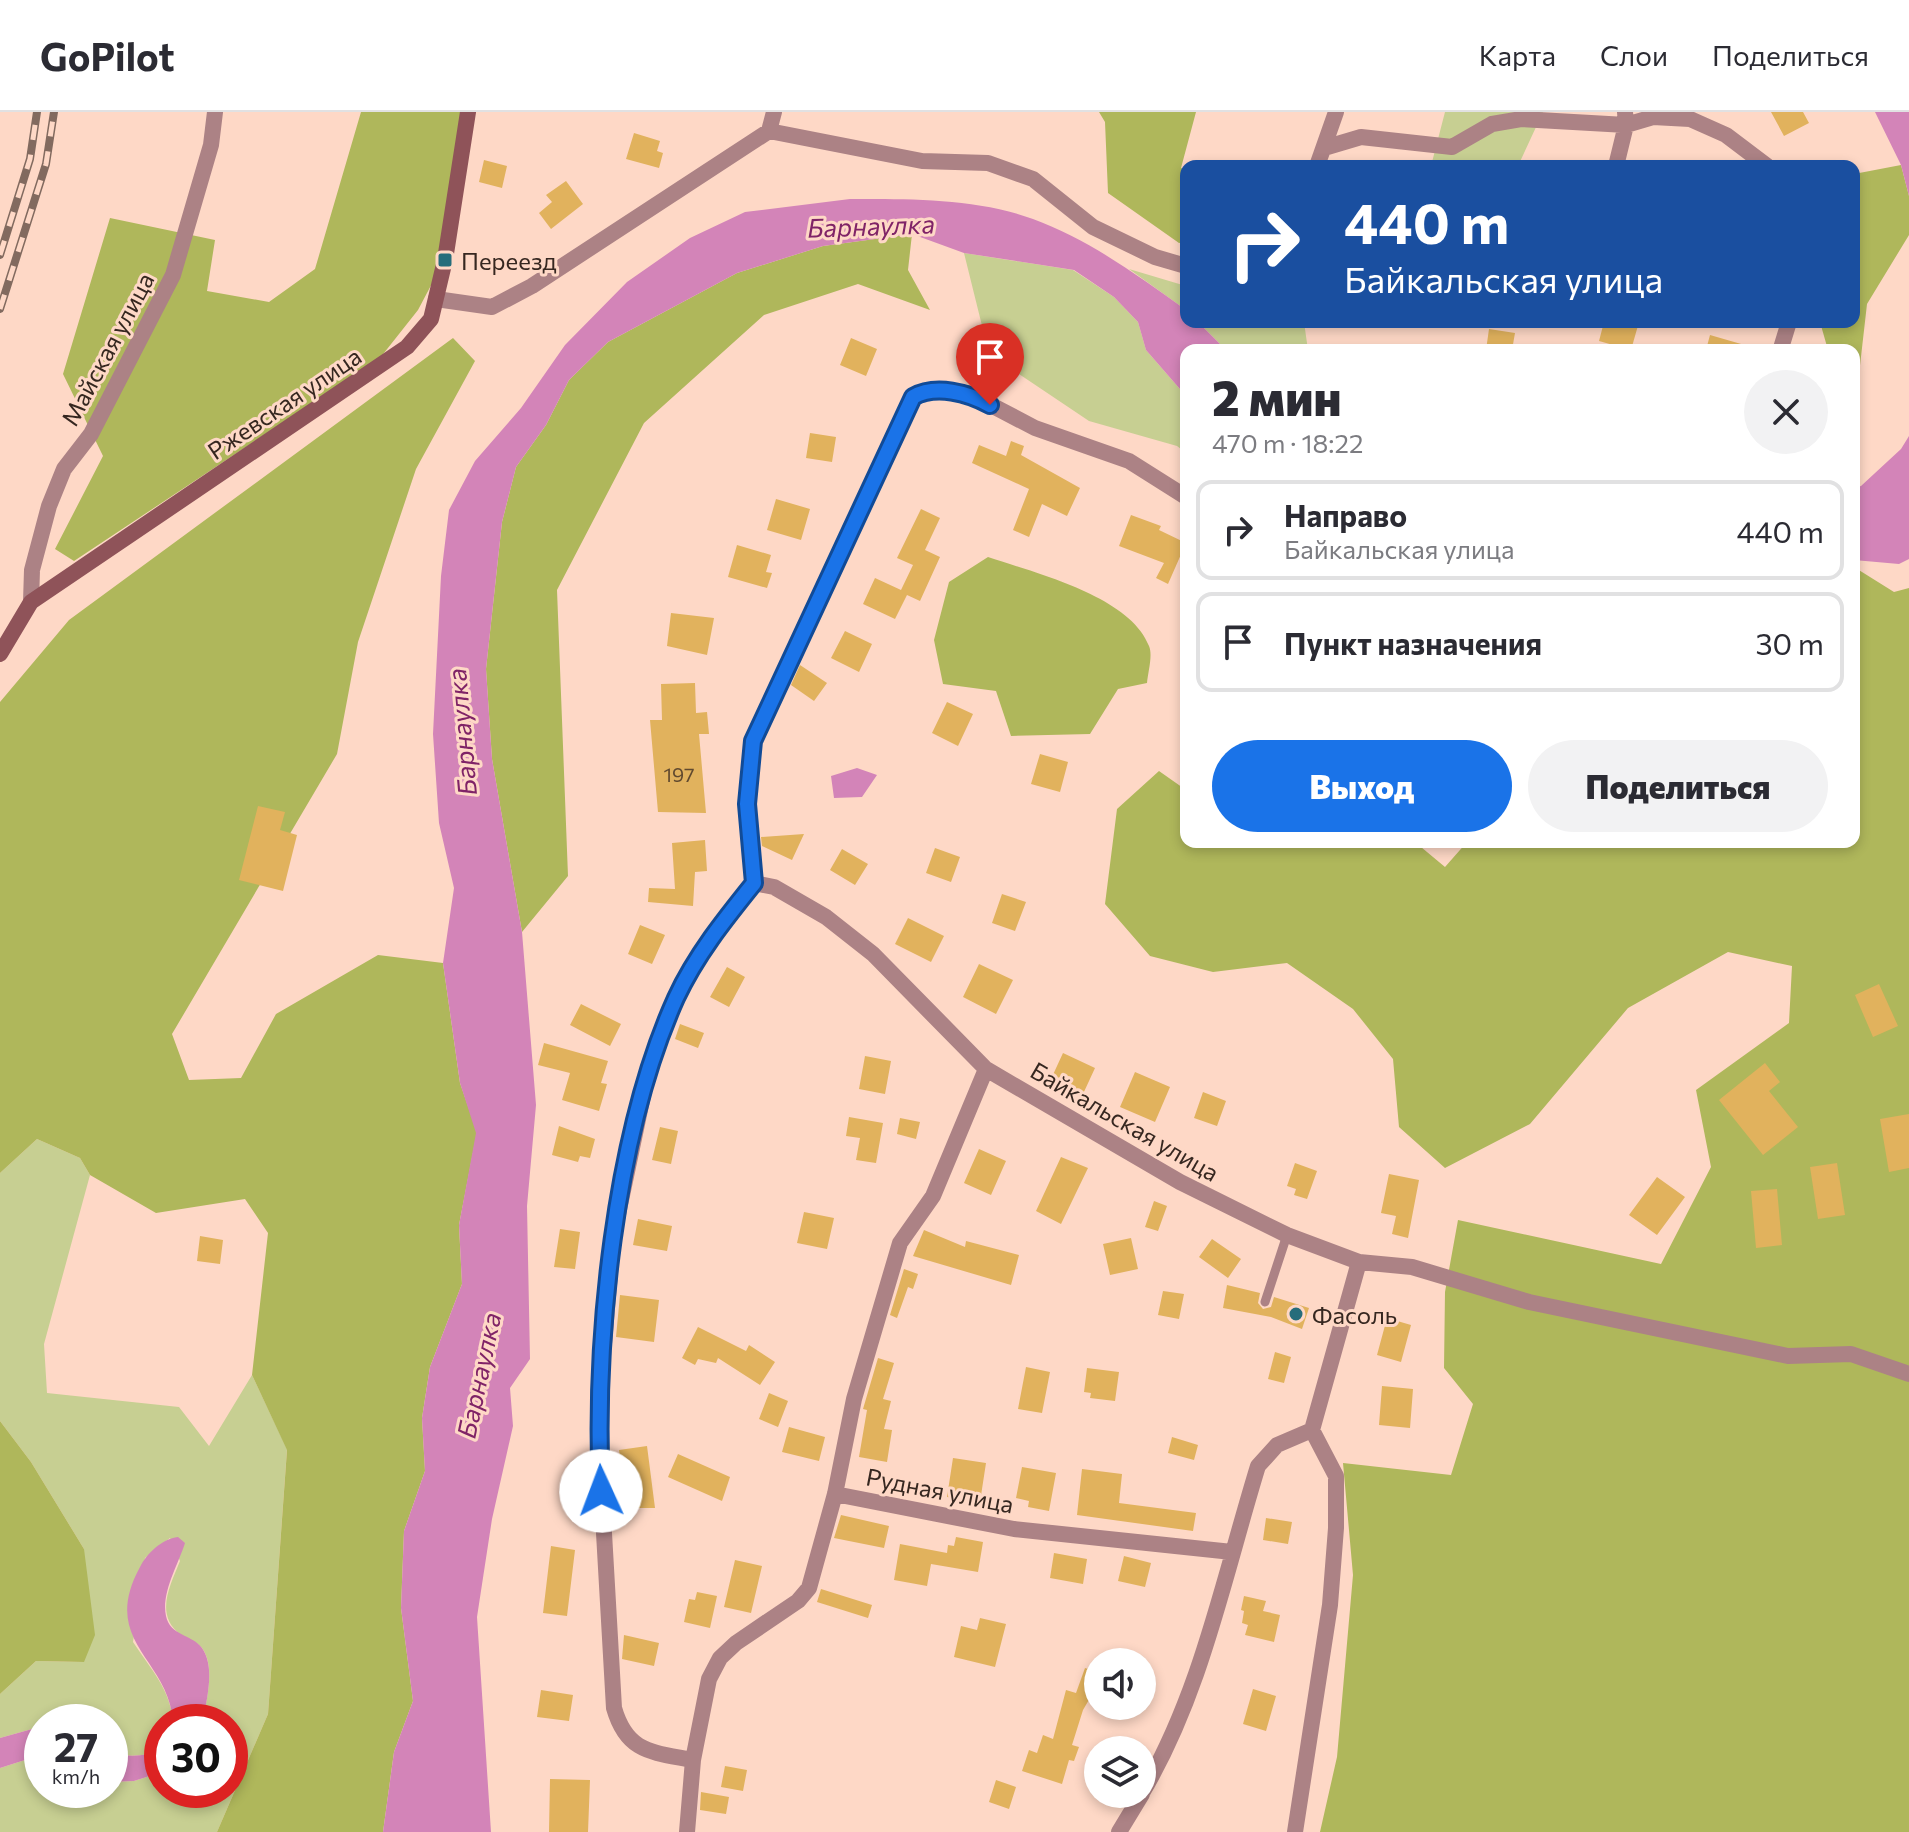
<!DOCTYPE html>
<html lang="ru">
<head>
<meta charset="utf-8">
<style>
	:root { --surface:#fff; --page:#f2f2f3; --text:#2b2b33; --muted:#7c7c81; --line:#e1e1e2; --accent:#1a73e8 }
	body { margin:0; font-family:Commissioner,sans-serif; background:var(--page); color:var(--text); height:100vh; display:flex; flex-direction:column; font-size:30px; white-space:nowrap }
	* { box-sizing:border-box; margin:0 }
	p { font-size:26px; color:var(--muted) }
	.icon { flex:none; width:44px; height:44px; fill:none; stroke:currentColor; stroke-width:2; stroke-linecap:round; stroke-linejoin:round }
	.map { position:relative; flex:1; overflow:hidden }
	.panel { position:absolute; left:1180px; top:232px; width:680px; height:504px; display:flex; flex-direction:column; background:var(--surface); border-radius:16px; box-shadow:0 4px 12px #0003 }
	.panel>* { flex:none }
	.top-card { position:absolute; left:1180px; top:48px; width:680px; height:168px; border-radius:16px; box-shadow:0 4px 12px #0003; background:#1a4fa0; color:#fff; overflow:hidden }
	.tools { position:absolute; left:1084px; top:1536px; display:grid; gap:16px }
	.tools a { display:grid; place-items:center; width:72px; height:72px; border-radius:50%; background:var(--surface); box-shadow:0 4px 12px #0003; font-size:40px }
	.speed { position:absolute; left:24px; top:1592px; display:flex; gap:16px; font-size:40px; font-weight:700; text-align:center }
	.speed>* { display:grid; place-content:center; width:104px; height:104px; border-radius:50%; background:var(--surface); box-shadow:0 4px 12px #0003; line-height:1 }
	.speed small { font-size:20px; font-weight:400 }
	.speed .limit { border:12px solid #d22; background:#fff; color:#111 }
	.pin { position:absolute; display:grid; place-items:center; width:68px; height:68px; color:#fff; margin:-82px -34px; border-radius:50% 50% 50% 0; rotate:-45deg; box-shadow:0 0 8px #0007 }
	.pin .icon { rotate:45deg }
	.me { position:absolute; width:88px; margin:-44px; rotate:358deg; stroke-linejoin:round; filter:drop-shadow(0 0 6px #0008) }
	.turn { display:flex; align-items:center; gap:28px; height:168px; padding:0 32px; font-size:36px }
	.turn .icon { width:104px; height:104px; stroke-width:2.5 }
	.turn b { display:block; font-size:56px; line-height:68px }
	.round { display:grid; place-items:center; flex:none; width:84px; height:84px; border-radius:42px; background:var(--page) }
	.headline { display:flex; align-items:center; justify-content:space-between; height:136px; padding:0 32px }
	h1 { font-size:48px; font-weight:800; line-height:60px }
	.primary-button { display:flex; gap:16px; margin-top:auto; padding:16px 32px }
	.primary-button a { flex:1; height:92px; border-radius:48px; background:var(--accent); color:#fff; font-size:32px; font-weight:800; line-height:92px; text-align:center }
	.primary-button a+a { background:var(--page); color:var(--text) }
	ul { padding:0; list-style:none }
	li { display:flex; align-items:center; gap:24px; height:100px; margin:0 16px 12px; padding:0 16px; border:4px solid var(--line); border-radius:16px }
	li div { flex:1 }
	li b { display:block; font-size:30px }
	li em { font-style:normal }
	header { display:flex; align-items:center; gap:48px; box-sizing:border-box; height:112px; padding:0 40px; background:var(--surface); border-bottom:2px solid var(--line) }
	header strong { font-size:38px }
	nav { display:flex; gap:44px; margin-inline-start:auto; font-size:28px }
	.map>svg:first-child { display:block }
	.green { fill:#c7cf92 }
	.forest { fill:#afb75b }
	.water { fill:#d384b8 }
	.building { fill:#e1b25d }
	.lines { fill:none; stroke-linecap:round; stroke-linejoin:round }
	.service { stroke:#ac8285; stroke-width:9 }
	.minor { stroke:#ac8285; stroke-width:16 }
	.secondary { stroke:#8f5359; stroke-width:16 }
	.rail-casing { stroke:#826a5f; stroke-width:8 }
	.rail { stroke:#fed8c6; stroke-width:5; stroke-dasharray:15; stroke-linecap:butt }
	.route-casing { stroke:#114b97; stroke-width:20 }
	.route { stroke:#1a73e8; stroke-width:14 }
	.poi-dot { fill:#266d7b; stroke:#fed8c6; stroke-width:3 }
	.labels { text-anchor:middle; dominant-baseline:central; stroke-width:6; stroke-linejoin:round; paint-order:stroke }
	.number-label { font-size:20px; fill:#614a2f }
	.poi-label { font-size:24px; fill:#362720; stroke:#fed8c6; text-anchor:start }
	.street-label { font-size:24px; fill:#362720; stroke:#fed8c6 }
	.water-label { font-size:26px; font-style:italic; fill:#802367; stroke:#fed8c6 }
</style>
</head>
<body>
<header>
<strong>GoPilot</strong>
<nav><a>Карта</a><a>Слои</a><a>Поделиться</a></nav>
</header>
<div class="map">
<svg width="1909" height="1720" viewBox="0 0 1909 1720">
	<rect width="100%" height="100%" fill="#fed8c6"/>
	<path class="green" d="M1445 0H1543L1518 54H1431Z
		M964 141 1073 158 1114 185 1138 210 1146 238 1186 284V341L1177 334 1089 309 989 242Z
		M1129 157 1186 174V198Z
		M1198 210H1304L1308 238H1226Z
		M37 1027 80 1046 90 1063 44 1232 47 1281 179 1295 209 1334 252 1263 287 1337 268 1602 217 1720H0V1656L25 1648 42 1650V1678H110V1670L134 1669 162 1660V1678H230V1610H203C206 1588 216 1555 202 1536 197 1529 187 1528 181 1523 154 1503 170 1474 180 1449L170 1426 145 1446 133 1530C150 1556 171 1578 173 1610H162V1636C145 1646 130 1644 110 1642V1610H42V1619L32 1617 0 1626V1582L36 1549 84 1550V1437L31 1350 0 1309V1061Z"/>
	<path class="forest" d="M361 0H465L437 162 418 198 380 246 74 449 55 437 103 344 63 262 110 106 215 128 207 179 269 190 315 157Z
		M1099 0H1196L1181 56 1186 57V130L1179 131 1108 81 1105 10Z
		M1901 53 1909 84V123L1867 192 1858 271 1854 276V238H1828L1820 210H1854V62Z
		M912 122 908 158 930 198 858 172 764 203 644 311 557 478 568 764 522 820 492 647 486 557 502 410 516 355 546 313 569 268 608 230 737 161 823 134Z
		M453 226 475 249 416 357 358 530 337 642 172 922 189 968 241 966 276 902 378 843 443 851 460 971 477 1020 459 1113 462 1172 430 1255 422 1306 425 1359 404 1419 401 1496 413 1589 394 1640 383 1720H217L268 1602 287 1338 252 1263 268 1121 245 1087 156 1101 90 1063 80 1046 37 1027 0 1061V590L69 508Z
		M988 445C1035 461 1130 484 1149 534 1153 543 1148 560 1147 571L1118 577 1090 622 1011 624 996 579 943 572 934 528 949 470Z
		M1854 455 1894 480 1909 476V1720H1320L1337 1645 1353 1463 1343 1351 1451 1363 1473 1292 1444 1256 1445 1180 1458 1108 1661 1152 1711 1055 1696 978 1789 911 1792 854 1728 840 1628 896 1530 1012 1445 1056 1399 1015 1393 947 1353 897 1287 851 1213 860 1150 844 1105 792 1117 697 1159 659 1186 678V730H1415L1445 755 1467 730H1854Z
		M0 1309 31 1350 84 1437 95 1523 84 1550 36 1549 0 1582Z"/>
	<path class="water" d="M1875 0H1909V84L1901 53Z
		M850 87C909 87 976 86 1033 107 1088 127 1139 164 1186 198V210H1198L1226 238H1186V284L1146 238 1138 210 1114 185 1074 158 964 141 912 122 823 134 737 161 608 230 569 268 546 313 516 355 502 410 486 557 492 647 522 820 536 993 527 1094 530 1247 510 1276 513 1314 492 1407 477 1505 491 1720H383L394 1640 413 1589 401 1496 404 1419 425 1359 422 1306 430 1255 462 1172 459 1113 476 1021 460 971 443 851 454 776 439 711 433 622 441 464 449 398 475 349 521 296 565 233 627 170 690 126 745 100Z
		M1909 324V447L1899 452 1854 448V376L1861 374 1901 337Z
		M857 656 877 663 862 685 834 686 831 664Z
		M178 1425 185 1431C178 1453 161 1481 166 1504 170 1524 192 1522 202 1536 216 1556 206 1588 203 1610H173C169 1546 99 1530 140 1455 147 1441 162 1427 178 1425Z
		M32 1617 42 1619V1650L25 1648 0 1656V1626Z
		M162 1636V1660L134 1669 110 1670V1642C130 1644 145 1646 162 1636Z"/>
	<path class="building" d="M1771 0H1803L1809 11 1784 24Z
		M634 21 660 29 657 39 663 41 659 56 626 47Z
		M484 48 507 54 502 76 479 70Z
		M566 69 583 92 551 117 539 101 552 90 546 83Z
		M1604 210H1639L1631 238 1599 229Z
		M1489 217 1515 221 1512 238H1486Z
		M1710 223 1748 234V238H1706Z
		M851 226 877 237 866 264 840 253Z
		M810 321 836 325 832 350 806 346Z
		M1011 329 1024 334 1021 343 1080 376 1067 404 1042 392 1029 425 1013 418 1029 377 972 351 979 333 1006 344Z
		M776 387 810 397 801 428 767 418Z
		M921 397 940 406 925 438 940 445 920 489 907 483 895 507 863 492 875 466 901 478 913 453 897 446Z
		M1131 403 1161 414 1159 418 1186 431 1168 472 1156 466 1164 451 1119 434Z
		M737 433 771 443 766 460 772 461 767 476 728 465Z
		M671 501 714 506 707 543 667 534Z
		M845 519 872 532 859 560 831 546Z
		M800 553 827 571 814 589 791 573Z
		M695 571 696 601 707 600 709 622H699L706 701 658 700 650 608H662L661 572Z
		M947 590 973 602 958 634 932 621Z
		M1040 642 1068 650 1060 680 1031 672Z
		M258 694 285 700 280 718 297 723 283 779 239 768Z
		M804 722 792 748 762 734 761 725Z
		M705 728 707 759 695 760 693 794 648 790 649 776 675 777 672 731Z
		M935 736 960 745 951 770 926 761Z
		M842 737 868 752 855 773 830 758Z
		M1002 782 1026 790 1015 819 992 811Z
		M908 806 944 824 931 850 895 832Z
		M640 813 665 823 652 852 628 842Z
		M979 852 1013 868 996 902 963 885Z
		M727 855 745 865 729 895 710 885Z
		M1879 872 1898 914 1873 925 1855 883Z
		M581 892 621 912 610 934 570 913Z
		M680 912 704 921 698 936 675 927Z
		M544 931 608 949 601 971 607 972 599 999 562 988 570 961 538 953Z
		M1063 941 1095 956 1083 982 1051 967Z
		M865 944 891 949 885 982 859 977Z
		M1765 951 1780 970 1769 979 1798 1015 1763 1043 1719 988Z
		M1135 960 1170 975 1155 1010 1120 995Z
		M1203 980 1226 989 1217 1014 1194 1006Z
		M1909 1002V1056L1889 1060 1880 1007Z
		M849 1005 883 1011 876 1051 856 1048 860 1026 846 1024Z
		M900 1006 920 1010 916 1027 897 1022Z
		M559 1014 595 1027 590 1046 580 1044 578 1050 552 1043Z
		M660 1015 678 1019 671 1052 652 1048Z
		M979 1037 1006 1049 991 1083 964 1071Z
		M1061 1045 1088 1056 1061 1112 1036 1099Z
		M1295 1051 1317 1059 1307 1087 1294 1083 1296 1077 1287 1074Z
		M1837 1051 1845 1103 1818 1107 1810 1055Z
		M1389 1062 1419 1068 1408 1126 1392 1122 1396 1104 1381 1101Z
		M1657 1065 1685 1085 1657 1123 1629 1103Z
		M1777 1077 1782 1133 1756 1136 1751 1079Z
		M1154 1089 1167 1094 1158 1119 1145 1115Z
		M804 1100 834 1106 827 1137 797 1131Z
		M638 1107 672 1114 667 1139 633 1133Z
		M560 1117 580 1120 575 1157 554 1155Z
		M924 1118 965 1135 966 1129 1019 1143 1011 1173 913 1144Z
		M200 1124 223 1128 220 1152 197 1149Z
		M1131 1126 1138 1157 1110 1163 1103 1132Z
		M1212 1127 1241 1147 1228 1166 1199 1145Z
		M904 1157 918 1162 913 1177 908 1175 897 1206 890 1203Z
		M1227 1173 1260 1181 1258 1191 1263 1197 1271 1195 1274 1185 1309 1196 1302 1217 1271 1205 1223 1196Z
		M1163 1179 1184 1182 1179 1207 1158 1203Z
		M620 1183 659 1188 654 1230 616 1225Z
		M1387 1206 1411 1213 1401 1250 1377 1243Z
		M698 1215 746 1239 749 1233 775 1250 760 1273 718 1246 716 1251 698 1247 695 1253 682 1246Z
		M1275 1240 1291 1245 1284 1271 1268 1267Z
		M878 1246 894 1251 883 1287 891 1289 884 1317 892 1318 887 1350 859 1345 867 1298 863 1297Z
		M1026 1255 1050 1260 1042 1301 1018 1297Z
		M1087 1256 1119 1260 1115 1289 1090 1286 1091 1281 1084 1280Z
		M1382 1274 1413 1277 1410 1316 1379 1313Z
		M769 1281 788 1289 778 1315 759 1307Z
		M789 1315 825 1325 819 1349 782 1340Z
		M1172 1325 1198 1333 1194 1348 1168 1341Z
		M647 1334 655 1396H618V1381H625L619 1338Z
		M678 1342 730 1365 722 1389 668 1365Z
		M953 1346 986 1351 980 1390 947 1385Z
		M1022 1355 1056 1361 1049 1399 1028 1395 1029 1389 1016 1386Z
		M1082 1357 1122 1362 1119 1391 1196 1401 1193 1419 1077 1403Z
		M841 1403 889 1414 884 1436 834 1426Z
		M1266 1406 1292 1410 1288 1432 1263 1428Z
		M956 1425 983 1430 978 1460 931 1452 927 1474 894 1468 900 1432 947 1441 948 1433 954 1434Z
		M551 1434 575 1438 567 1504 543 1501Z
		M1054 1441 1087 1447 1083 1472 1050 1466Z
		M1124 1444 1151 1451 1145 1475 1118 1469Z
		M735 1448 762 1454 751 1501 724 1495Z
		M821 1477 872 1493 868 1506 817 1490Z
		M697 1480 717 1484 710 1516 684 1510 689 1487 695 1488Z
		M1244 1484 1266 1489 1263 1499 1280 1503 1274 1530 1245 1523 1248 1513 1242 1511 1244 1499 1241 1498Z
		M980 1506 1006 1512 995 1555 954 1545 961 1514 977 1518Z
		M624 1523 659 1531 654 1554 622 1547Z
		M1085 1556 1098 1560V1589L1090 1586 1083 1598 1072 1633 1079 1635 1074 1649 1069 1648 1062 1672 1022 1659 1029 1638 1037 1641 1043 1623 1053 1627 1066 1578 1076 1581Z
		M1253 1577 1276 1584 1266 1619 1243 1612Z
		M541 1578 573 1583 569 1609 537 1605Z
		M725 1654 747 1658 743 1679 721 1675Z
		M550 1667 590 1668 588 1720H549Z
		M996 1668 1016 1675 1009 1697 989 1690Z
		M701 1680 729 1685 726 1702 700 1698Z"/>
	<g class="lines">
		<path class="service" d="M1265 1190 1287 1123"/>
		<path class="minor" d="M769 19 774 0
			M1324 36 1361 25 1452 35 1492 12 1521 7 1626 13 1653 5 1690 7 1726 23 1767 54
			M1317 54 1336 0
			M1616 54 1626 13 1625 0
			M436 187 492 195 532 174 769 19 922 49 988 51 1033 67 1093 115 1155 145 1186 154
			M1781 236 1789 210
			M31 490 32 458 49 394 64 357 91 322 173 163 211 33 215 0
			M754 771 747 692 753 629 913 285 924 279 968 281 1035 316 1129 349 1186 385
			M835 1382 1014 1417 1232 1440
			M693 1648C652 1640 627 1641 614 1596L600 1351 602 1255 613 1126 649 955 677 884 712 823 754 771 774 775 826 805 873 842 986 957 1180 1070 1287 1123 1359 1150 1412 1155 1529 1190 1788 1244 1851 1242 1909 1262
			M1142 1681C1201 1582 1224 1464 1258 1354L1277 1333 1312 1318
			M687 1720 693 1648 709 1567 720 1546 736 1531 798 1489 809 1476 835 1382 854 1287 900 1131 933 1084 986 957
			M1119 1720 1142 1682
			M1295 1720 1330 1493 1336 1416V1364L1312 1318 1359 1150"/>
		<path class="secondary" d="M0 542 31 490 407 235 431 207 445 148 468 0"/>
		<defs>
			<path id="rail" d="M0 143 30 47 37 0
				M0 197 46 52 54 0"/>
		</defs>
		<use href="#rail" class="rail-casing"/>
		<use href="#rail" class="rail"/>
	</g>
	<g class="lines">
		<defs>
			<path id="route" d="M601 1379C594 1228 614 1024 676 886 696 843 725 807 754 771L747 692 753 629 913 285C936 272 968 281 990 293"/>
		</defs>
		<use href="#route" class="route-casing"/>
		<use href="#route" class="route"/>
	</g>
	<g class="poi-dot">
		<rect x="437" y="140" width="16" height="16" rx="4"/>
		<circle cx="1296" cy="1202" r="8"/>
	</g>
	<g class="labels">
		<g class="number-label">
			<text x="679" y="662">197</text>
		</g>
		<g class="poi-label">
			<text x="461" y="148">Переезд</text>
			<text x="1312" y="1202">Фасоль</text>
		</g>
		<g class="street-label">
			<text transform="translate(107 237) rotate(-62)">Майская улица</text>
			<text transform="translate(284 291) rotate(-34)">Ржевская улица</text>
			<text transform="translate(1125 1009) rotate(30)">Байкальская улица</text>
			<text transform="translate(940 1378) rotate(11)">Рудная улица</text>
		</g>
		<g class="water-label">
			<text transform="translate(871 113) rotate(-2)">Барнаулка</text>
			<text transform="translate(461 620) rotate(-95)">Барнаулка</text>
			<text transform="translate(478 1263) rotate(-78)">Барнаулка</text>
		</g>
	</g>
</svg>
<div class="tools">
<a><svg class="icon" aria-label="sound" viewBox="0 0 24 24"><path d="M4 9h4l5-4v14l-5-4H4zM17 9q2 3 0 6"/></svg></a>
<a><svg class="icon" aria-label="layers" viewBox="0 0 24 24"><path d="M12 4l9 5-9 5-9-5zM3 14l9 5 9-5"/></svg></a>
</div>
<div class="speed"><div>27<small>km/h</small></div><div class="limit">30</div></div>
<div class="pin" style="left:990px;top:293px;background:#d93025"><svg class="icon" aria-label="arrive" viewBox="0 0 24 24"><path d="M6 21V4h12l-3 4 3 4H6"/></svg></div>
<svg class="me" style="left:601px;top:1379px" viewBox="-20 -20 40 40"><circle r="19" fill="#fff"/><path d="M0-13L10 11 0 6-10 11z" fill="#1a73e8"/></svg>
<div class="top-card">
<div class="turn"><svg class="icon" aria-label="right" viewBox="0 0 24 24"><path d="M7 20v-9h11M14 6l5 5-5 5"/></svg><div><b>440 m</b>Байкальская улица</div></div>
</div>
<section class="panel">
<div class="headline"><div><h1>2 мин</h1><p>470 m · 18:22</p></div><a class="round"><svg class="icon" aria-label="close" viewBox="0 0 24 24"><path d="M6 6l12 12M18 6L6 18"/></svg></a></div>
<ul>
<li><svg class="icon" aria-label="right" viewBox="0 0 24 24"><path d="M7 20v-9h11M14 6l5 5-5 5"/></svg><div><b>Направо</b><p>Байкальская улица</p></div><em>440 m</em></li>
<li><svg class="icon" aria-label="arrive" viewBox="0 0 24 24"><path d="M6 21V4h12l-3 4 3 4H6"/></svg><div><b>Пункт назначения</b></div><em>30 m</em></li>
</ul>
<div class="primary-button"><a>Выход</a><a>Поделиться</a></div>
</section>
</div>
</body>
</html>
